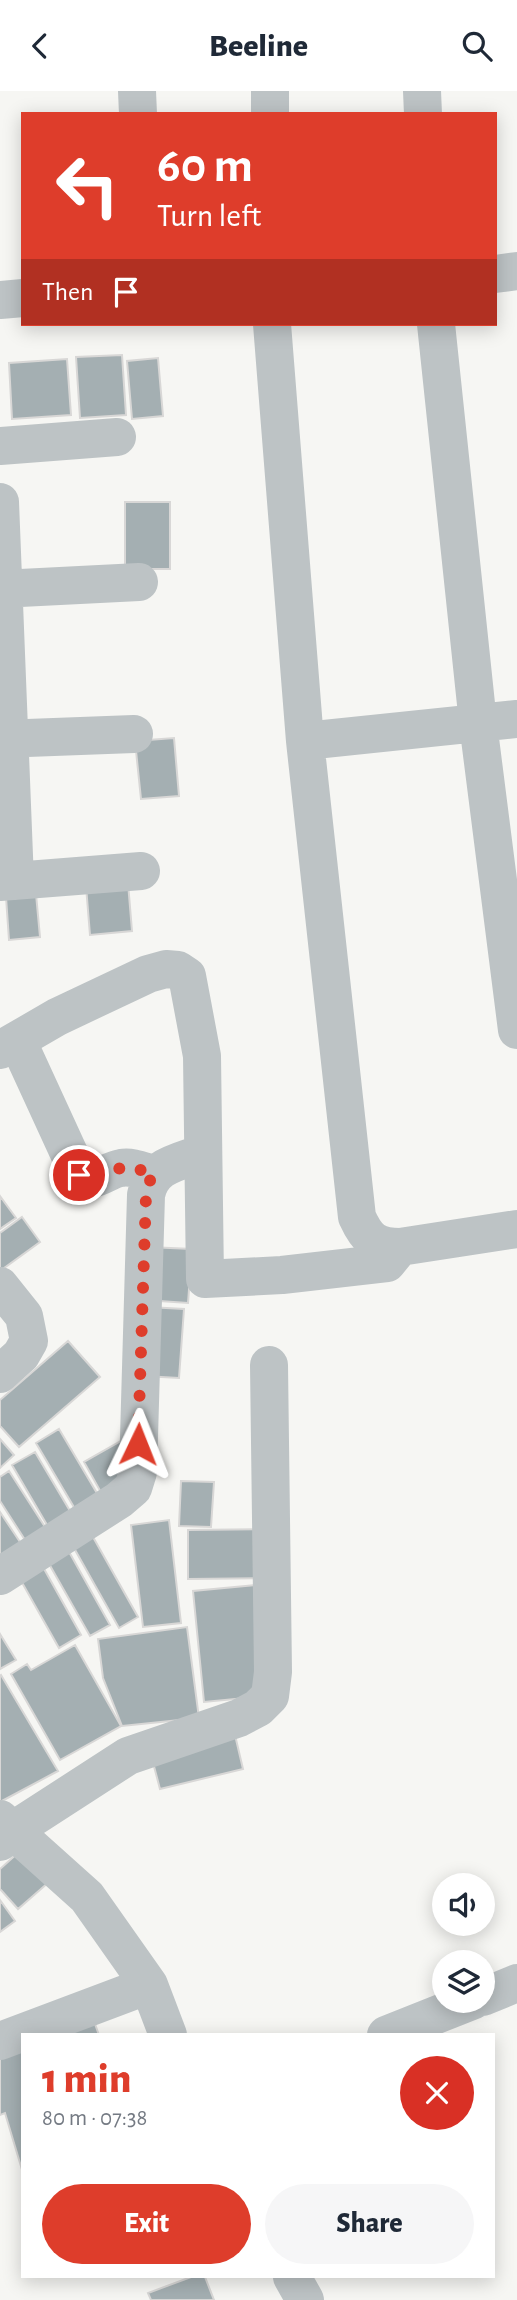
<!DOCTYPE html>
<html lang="en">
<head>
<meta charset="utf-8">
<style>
	:root { --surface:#fff; --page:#f6f6f7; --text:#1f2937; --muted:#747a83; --accent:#de3d2b }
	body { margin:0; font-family:"Alegreya Sans",sans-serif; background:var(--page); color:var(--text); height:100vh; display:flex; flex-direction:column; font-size:26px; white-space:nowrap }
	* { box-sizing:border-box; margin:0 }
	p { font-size:23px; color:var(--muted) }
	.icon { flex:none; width:38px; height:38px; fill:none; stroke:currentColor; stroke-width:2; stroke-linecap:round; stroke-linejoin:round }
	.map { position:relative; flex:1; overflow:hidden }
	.sheet { position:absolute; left:21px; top:1942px; width:474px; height:245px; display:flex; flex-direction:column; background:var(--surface); border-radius:0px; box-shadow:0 4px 18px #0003 }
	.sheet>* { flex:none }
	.top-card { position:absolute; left:21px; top:21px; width:476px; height:214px; border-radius:0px; box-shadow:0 4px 18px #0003; background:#de3d2b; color:#fff; overflow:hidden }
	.tools { position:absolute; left:432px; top:1782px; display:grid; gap:14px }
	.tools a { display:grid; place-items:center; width:63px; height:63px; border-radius:50%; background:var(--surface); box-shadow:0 4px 18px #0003; font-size:35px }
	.pin { position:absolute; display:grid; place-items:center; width:60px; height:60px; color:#fff; margin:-30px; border:4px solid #fff; border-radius:50%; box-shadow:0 2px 7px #0007 }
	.me { position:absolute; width:77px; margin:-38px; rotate:2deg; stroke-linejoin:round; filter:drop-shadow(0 0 5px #0008) }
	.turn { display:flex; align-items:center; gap:24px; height:147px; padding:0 21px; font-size:32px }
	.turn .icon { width:91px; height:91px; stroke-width:2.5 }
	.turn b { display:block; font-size:49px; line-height:60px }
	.then { display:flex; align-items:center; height:66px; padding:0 21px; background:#0003; gap:14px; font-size:26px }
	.round { display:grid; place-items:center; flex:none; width:74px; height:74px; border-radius:37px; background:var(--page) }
	.headline { display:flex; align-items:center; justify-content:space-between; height:119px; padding:0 21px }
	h1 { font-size:42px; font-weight:800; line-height:52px; color:var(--accent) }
	.action { display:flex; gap:14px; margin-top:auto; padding:14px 21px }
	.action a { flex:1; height:80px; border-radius:42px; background:var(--accent); color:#fff; font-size:28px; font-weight:800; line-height:80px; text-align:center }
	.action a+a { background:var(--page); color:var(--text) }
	header { display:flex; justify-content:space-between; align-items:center; height:91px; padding:0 21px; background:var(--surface); font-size:32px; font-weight:800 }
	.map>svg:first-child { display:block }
	.building { fill:#a4afb2; stroke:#d8d7d6; stroke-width:2 }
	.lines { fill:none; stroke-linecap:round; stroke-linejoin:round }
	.minor { stroke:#bdc3c5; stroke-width:38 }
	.route { stroke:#de3d2b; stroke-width:12; stroke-dasharray:0 21.6 }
</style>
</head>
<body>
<header><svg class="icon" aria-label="back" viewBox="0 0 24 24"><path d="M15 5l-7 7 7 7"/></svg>Beeline<svg class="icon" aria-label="search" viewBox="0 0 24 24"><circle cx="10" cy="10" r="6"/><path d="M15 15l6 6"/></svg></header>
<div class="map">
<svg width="517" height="2209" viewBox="0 0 517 2209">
	<rect width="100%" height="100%" fill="#f6f6f3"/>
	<path class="building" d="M122 264 126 324 80 327 76 266Z
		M158 267 163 325 132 328 127 270Z
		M67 268 71 324 12 328 9 272Z
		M125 411H170V478H125Z
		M174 647 179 705 141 708 135 650Z
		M128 792 132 840 90 844 86 795Z
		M36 803 40 846 9 849 6 806Z
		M0 1105 16 1127 0 1138Z
		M22 1126 40 1151 0 1180V1142Z
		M148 1156 192 1158 188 1212 145 1209Z
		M148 1216 184 1218 179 1287 144 1285Z
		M68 1250 100 1286 19 1356 0 1335V1309Z
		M59 1338 101 1409 78 1423 36 1352Z
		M0 1348 14 1364 0 1377Z
		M121 1350 125 1396 107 1412 84 1371Z
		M35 1361 73 1425 50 1439 12 1374Z
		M9 1380 47 1439 27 1452 0 1410V1386Z
		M181 1390 214 1391 211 1436 179 1435Z
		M0 1421 22 1454 0 1465Z
		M169 1429 181 1532 143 1536 131 1434Z
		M266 1438V1487L188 1488V1439Z
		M93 1446 138 1526 119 1537 74 1457Z
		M68 1459 110 1534 90 1545 48 1471Z
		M43 1476 81 1544 59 1557 20 1488Z
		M256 1494 266 1605 204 1611 193 1500Z
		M187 1536 199 1627 122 1635 103 1587 98 1548Z
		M0 1543 16 1569 0 1578Z
		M75 1554 121 1635 60 1669 11 1583 27 1573 31 1579Z
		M1 1584 58 1680 0 1711V1585Z
		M235 1644 243 1678 160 1698 151 1664Z
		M20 1760 49 1791 18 1818 0 1798V1778Z
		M0 1809 15 1830 0 1841Z
		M91 1922 99 1944H33Z
		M23 1954V2082L5 2022 0 2024V1961Z
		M191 2186H205L214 2209H151L148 2202Z"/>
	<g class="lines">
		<path class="minor" d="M137 0 138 23
			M270 0V23
			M422 0 423 23
			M495 183 517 180
			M0 209 23 207
			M272 233 305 650 357 1126C367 1148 375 1156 400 1156L517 1138
			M436 233 478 632 517 939
			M0 355 117 346
			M0 411 15 790
			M0 498 139 491
			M0 648 134 643
			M305 650 517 628
			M0 791 141 780
			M17 949 79 1084C94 1095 106 1079 121 1077 132 1075 143 1080 154 1083
			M0 959 57 926 148 883 166 878 178 879 187 885 202 965 205 1188 282 1184 387 1172 400 1156
			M0 1195 24 1225 29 1250 21 1264 0 1283
			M0 1485 119 1409 133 1397 138 1381 146 1104C152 1074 177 1072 203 1062
			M0 1728 87 1806 149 1894 168 1944
			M0 1751 12 1740 128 1665 239 1627 258 1617 270 1605 273 1581 269 1274
			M483 1906 517 1892
			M386 1944 474 1909
			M0 1950 149 1894
			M292 2186 305 2209"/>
	</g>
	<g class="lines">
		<path class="route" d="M79 1084C94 1095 106 1080 121 1077 132 1075 143 1080 154 1083L148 1093 146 1104 138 1353"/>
	</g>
</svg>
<div class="tools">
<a><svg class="icon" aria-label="sound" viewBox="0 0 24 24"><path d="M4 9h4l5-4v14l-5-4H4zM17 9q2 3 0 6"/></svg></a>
<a><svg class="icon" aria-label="layers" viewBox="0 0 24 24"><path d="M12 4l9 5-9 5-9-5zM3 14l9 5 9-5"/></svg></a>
</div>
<div class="pin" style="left:79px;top:1084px;background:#d93025"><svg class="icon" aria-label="arrive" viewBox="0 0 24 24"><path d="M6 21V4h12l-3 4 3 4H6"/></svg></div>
<svg class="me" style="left:138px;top:1353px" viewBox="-20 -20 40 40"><path d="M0-17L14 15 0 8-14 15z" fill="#de3d2b" stroke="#fff" stroke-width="4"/></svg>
<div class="top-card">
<div class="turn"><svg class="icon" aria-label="left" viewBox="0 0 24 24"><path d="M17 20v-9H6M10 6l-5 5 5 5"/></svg><div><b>60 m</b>Turn left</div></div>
<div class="then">Then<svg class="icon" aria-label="arrive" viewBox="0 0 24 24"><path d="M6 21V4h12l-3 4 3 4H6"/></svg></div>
</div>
<section class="sheet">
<div class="headline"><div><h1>1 min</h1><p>80 m · 07:38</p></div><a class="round" style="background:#d93025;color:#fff"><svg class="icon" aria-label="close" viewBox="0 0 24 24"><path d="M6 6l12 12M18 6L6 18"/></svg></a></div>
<div class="action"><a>Exit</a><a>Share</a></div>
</section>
</div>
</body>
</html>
